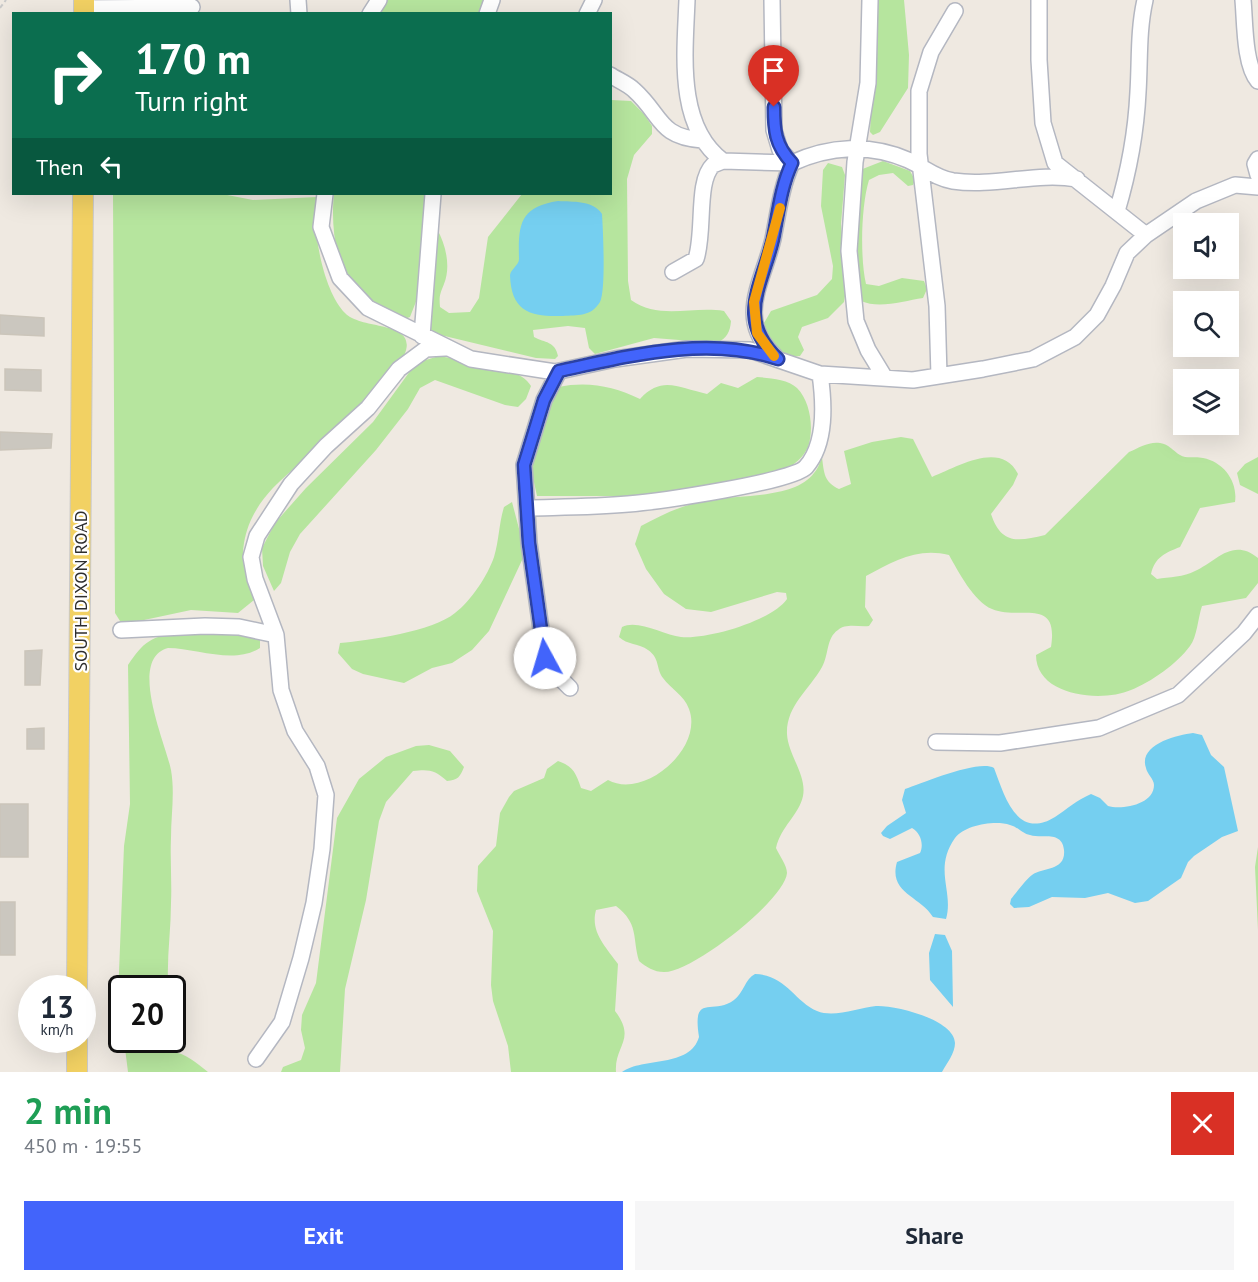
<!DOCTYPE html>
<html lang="en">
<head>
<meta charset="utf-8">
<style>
	:root { --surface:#fff; --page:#f6f6f7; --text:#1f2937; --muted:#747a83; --accent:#4264fb }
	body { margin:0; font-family:"PT Sans",sans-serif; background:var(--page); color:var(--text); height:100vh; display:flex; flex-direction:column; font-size:22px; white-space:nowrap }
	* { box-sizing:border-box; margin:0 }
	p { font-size:20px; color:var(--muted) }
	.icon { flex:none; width:33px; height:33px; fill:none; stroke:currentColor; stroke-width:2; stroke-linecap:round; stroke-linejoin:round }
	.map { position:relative; height:1072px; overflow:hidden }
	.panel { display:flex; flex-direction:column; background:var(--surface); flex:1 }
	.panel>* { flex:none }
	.guide { position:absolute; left:12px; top:12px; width:600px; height:183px; border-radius:0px; box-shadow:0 6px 24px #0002; background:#0b6e4f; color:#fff; overflow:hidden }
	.fabs { position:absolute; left:1173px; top:213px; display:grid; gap:12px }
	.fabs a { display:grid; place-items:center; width:66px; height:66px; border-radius:0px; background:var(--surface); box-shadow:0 6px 24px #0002; font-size:30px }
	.speed { position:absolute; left:18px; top:975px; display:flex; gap:12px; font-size:30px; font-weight:700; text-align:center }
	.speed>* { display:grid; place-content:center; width:78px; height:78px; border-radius:50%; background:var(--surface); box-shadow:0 6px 24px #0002; line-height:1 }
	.speed small { font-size:15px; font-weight:400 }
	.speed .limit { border:3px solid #111; border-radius:9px; background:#fff; color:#111 }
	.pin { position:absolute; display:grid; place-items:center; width:51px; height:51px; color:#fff; margin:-62px -26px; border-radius:50% 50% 50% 0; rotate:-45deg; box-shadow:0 0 6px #0007 }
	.pin .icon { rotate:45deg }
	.me { position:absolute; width:66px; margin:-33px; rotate:354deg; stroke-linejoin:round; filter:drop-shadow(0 0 4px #0008) }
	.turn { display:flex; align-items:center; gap:21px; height:126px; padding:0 24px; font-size:27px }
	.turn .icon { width:78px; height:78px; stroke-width:2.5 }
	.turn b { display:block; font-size:42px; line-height:51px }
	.then { display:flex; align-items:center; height:57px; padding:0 24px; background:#0003; gap:12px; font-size:22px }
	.round { display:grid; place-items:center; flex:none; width:63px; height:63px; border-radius:0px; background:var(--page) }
	.headline { display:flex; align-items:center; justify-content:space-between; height:102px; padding:0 24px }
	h1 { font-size:36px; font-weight:600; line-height:45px; color:#1e9e55 }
	.action { display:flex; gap:12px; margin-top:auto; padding:12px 24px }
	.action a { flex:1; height:69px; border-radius:0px; background:var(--accent); color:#fff; font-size:24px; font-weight:600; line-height:69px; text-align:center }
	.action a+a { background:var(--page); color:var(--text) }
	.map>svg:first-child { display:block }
	.green { fill:#b6e59e }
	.water { fill:#75cff0 }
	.building { fill:#cbc7bf; stroke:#cbc5ba; stroke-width:1.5 }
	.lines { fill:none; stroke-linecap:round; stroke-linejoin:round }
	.minor-casing { stroke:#b4b7c1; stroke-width:18 }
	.major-casing { stroke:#c9c9c9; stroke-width:22 }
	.path { stroke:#c9c9c9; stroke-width:2; stroke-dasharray:4.5 3; stroke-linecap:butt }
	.minor { stroke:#fff; stroke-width:15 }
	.major { stroke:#f2d163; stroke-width:20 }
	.route-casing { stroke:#2b41a3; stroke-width:15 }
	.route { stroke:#4264fb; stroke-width:10 }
	.slow { stroke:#f59e0b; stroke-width:10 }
	.labels { text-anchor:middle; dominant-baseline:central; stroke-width:4.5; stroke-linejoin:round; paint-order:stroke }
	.street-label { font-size:18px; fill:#2e2e2e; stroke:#fff }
</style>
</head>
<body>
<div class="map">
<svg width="1258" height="1072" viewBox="0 0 1258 1072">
	<rect width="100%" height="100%" fill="#efe9e1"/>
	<path class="green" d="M386 0H484L479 13 377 14Z
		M876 0H904L909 55 908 88 880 132 873 135 870 132Z
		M611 100 631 101 644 114 652 126V134L634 155 627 179 628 281 631 300C658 320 692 306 724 311L731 321C730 332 727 338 717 343L654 338 595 354 589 348 585 328 568 326 533 330 534 337C545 343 555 341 558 356L555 359 536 358 428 332 437 229C446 245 451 267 444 284 440 294 439 296 440 307L449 313 470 312 479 298 488 237 522 194H610Z
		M883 161 910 171 915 180 913 185 908 186 893 173 879 175 869 180C861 206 860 258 866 284L879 286 902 278 924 281 927 289 923 298C904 301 879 309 861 301L854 253 860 170Z
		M828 163 842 167 845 175 841 224 846 290 844 302 828 318 802 327 798 337 804 350 800 356C777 359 769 342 764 323L771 311 817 295 832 279 833 266 821 206 823 170Z
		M113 194H222L253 200 317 197C311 227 323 291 345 313 363 332 426 318 401 362 379 386 359 411 336 433 301 467 253 490 244 543 240 567 250 579 254 600L238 613 191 610 130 623 120 621 115 613Z
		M334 194H425L417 299 410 317 402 320C393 316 381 313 372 307 337 285 330 231 334 194Z
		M439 356C464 361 518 364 531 386L526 399 518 407 505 405 435 380 420 388 408 409 376 450 300 534 290 552 281 583 274 591 263 566 262 548 275 523 306 488 373 422 416 363Z
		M757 377C769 378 788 379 797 388 811 402 814 430 808 447 804 457 794 464 785 471L651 496H537L530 464 542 418 558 387C588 381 613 386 640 399 662 375 679 388 707 394L721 383 738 388Z
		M901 437 913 439 932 477C957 467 1001 440 1018 474L1013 485 991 514C1001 544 1017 542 1045 535L1129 452C1138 448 1150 441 1160 443 1169 444 1173 451 1180 455 1186 459 1196 456 1203 458 1224 462 1238 482 1235 502L1200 508 1180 547C1165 553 1155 557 1151 574L1157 579C1169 577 1184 577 1195 571 1216 562 1232 537 1258 558V583L1246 598 1202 606C1198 618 1197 637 1190 646 1177 664 1151 682 1131 690 1101 703 1036 696 1036 655L1051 647C1059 596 1020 621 992 609 974 602 958 571 949 555 918 547 893 561 866 576L865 607 873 620 869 626C858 627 846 623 838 630 826 638 829 655 822 667 809 690 786 706 787 734 788 755 807 775 803 796 799 815 781 826 776 848 779 855 787 865 787 873 785 900 691 973 664 972 654 972 646 967 639 961 632 936 639 924 616 906L596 910C590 932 606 947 618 964L615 1011C637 1040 614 1045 616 1072H511L508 1046 493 1001 491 985 493 931 477 891 478 866 496 846 500 813 509 797 514 791 544 778 547 769 558 761C573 766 576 773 581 788L591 791 608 780C644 800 704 748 689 709 684 695 671 689 663 678 656 669 660 658 648 650 639 643 627 645 619 637L622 627C638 619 664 635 681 637 706 640 772 621 787 599L786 593 777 592 711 612 686 609 664 594 646 569 635 544 641 526C665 513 687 503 714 499 742 495 796 498 814 473 818 469 820 462 822 457 824 473 824 482 839 489L851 484 844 451 872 442Z
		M1258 457V494L1240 485 1237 473 1245 464Z
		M512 502 522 540 523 558 489 631 472 650 452 663 432 668 404 683 363 674 352 669 338 653 340 643C370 640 432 632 455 613 471 601 488 575 494 557 499 541 499 523 504 507Z
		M179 632 255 633 260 640V648C234 665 196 648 168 648 127 659 166 744 171 770 175 793 171 815 171 838 170 860 172 881 171 903 171 929 167 955 168 981L166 988H122V1022L118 997 124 846 130 804 128 665C144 641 151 637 179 632Z
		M429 745 450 751 464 767C460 777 458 780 447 781 435 770 429 769 413 771L386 802 379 821 366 900 345 989 340 1072H281L283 1067 301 1060 305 1048 301 1030 302 1015 316 983 337 818 359 779 386 757 416 746Z
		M1258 847V930L1255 867Z
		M124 1040H161L167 1053C182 1049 196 1063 208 1072H128Z"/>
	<path class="water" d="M558 201C573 202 593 200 602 214 603 230 606 290 600 302 591 317 577 315 563 316 531 317 511 312 510 275 511 269 519 265 519 259 518 224 520 207 558 201Z
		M1193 733 1202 735 1211 755 1224 767 1238 831 1222 837 1194 856 1188 862 1181 878 1148 901 1135 903 1108 893 1085 898 1052 897 1029 907 1014 908 1010 904 1011 899C1015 894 1028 877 1032 875 1044 867 1066 871 1064 850 1062 830 1042 839 1030 835 1023 834 1018 827 1010 825 995 820 965 825 955 838 933 869 954 892 946 919L933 917C920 896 888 893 897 862L920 853C924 845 921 833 912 828L890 839 883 836 881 833 887 826 906 813 902 800 905 789C923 783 979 759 994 768 1004 794 1016 841 1055 817 1067 809 1077 800 1091 794L1100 798 1108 806C1121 810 1154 805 1154 785 1154 779 1147 774 1146 768 1138 745 1176 735 1193 733Z
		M935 934 945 935 952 951 953 1007 930 980 929 953Z
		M755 974C786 975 794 1001 817 1011 834 1018 858 1008 876 1006 894 1005 954 1019 955 1043 955 1053 947 1063 942 1072H622C643 1057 690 1068 699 1037 692 992 712 1016 734 1000 743 994 745 979 755 974Z"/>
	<path class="building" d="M0 315 44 318V336L0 334Z
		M5 369 41 370V391L5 390Z
		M0 432 52 434 51 448 0 450Z
		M42 650 40 685H25V651Z
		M44 728V749H27V729Z
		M0 804H28V857H0Z
		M0 902H15V955H0Z"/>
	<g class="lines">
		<defs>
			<path id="minor" d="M298 0 299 14
				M687 0C685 53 676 126 723 161
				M772 0 774 130 780 150 792 163
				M870 0 868 83 855 162 849 251 856 321 868 350 885 378
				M1039 0V60L1043 123 1055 163 1146 235
				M1243 0C1245 21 1244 65 1258 81
				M84 8 192 7
				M370 14 379 0
				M487 14 492 0
				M587 14 594 0
				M610 75C618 80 628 84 634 90 662 115 658 137 702 140
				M1258 159 1255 164 1258 175
				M325 194 321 227 340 278 368 308 471 359 555 372 615 359 687 349 750 350 820 374 913 380 983 369 1033 359 1075 337 1097 315 1113 286 1127 253 1146 235 1196 201 1235 185 1258 187
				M1117 211C1129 171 1136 134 1138 92 1140 61 1138 31 1145 0
				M673 272 696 259C705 232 696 181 713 165L723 161 792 163
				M422 336 433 194
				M775 356C735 319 763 282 773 239 778 214 781 187 792 163 829 146 870 143 908 160 924 167 935 178 953 181 995 187 1036 172 1077 179
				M559 371 544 400 524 465 529 543 545 658 555 673 570 688
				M939 376 937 306 919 154V91L931 52 955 11
				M527 508C561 507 595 507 628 504 655 502 793 482 806 467 827 443 824 402 820 374
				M121 630 205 626 239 627 276 635
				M936 742 1000 743 1099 728 1178 695 1244 633 1258 615
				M256 1059 282 1022 301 958 314 903 322 849 326 795 317 766 295 731 281 690 276 635 255 579 251 557 257 536 291 484 326 446 368 408 399 369 426 349 445 348"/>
			<path id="major" d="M84 14V0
				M77 988 83 194
				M77 1072V1040"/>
		</defs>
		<use href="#minor" class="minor-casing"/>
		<use href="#major" class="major-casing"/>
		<path class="path" d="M0 8 6 0"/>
		<use href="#minor" class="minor"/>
		<use href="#major" class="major"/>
	</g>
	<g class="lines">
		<defs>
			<path id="route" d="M545 658 529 543 524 465 544 400 559 371C629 356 708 335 778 359 735 319 762 286 773 239 778 214 781 186 792 163 775 145 774 130 774 107"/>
		</defs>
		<use href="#route" class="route-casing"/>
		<use href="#route" class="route"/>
		<path class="slow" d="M774 356 757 333 754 302 780 208"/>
	</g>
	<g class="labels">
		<g class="street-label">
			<text transform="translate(80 591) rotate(-90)">SOUTH DIXON ROAD</text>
		</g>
	</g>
</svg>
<div class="fabs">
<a><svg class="icon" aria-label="sound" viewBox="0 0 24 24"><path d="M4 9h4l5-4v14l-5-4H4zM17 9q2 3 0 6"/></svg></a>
<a><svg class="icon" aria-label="search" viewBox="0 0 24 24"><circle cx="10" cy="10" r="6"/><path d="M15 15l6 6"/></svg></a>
<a><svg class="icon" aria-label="layers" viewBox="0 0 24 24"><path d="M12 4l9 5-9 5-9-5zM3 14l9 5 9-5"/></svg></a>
</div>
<div class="speed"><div>13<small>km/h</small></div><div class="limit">20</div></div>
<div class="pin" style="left:774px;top:107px;background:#d93025"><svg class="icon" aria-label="arrive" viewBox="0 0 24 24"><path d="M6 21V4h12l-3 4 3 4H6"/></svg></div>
<svg class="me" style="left:545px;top:658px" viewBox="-20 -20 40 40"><circle r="19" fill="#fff"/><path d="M0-13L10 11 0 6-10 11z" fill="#4264fb"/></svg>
<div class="guide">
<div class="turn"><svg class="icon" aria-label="right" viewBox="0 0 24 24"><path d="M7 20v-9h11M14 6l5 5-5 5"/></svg><div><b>170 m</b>Turn right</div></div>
<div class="then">Then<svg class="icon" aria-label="left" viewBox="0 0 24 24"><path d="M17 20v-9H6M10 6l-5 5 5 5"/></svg></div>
</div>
</div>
<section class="panel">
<div class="headline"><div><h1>2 min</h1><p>450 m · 19:55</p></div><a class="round" style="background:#d93025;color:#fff"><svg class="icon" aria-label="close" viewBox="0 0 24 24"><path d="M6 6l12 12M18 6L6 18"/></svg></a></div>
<div class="action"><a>Exit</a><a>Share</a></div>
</section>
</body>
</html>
